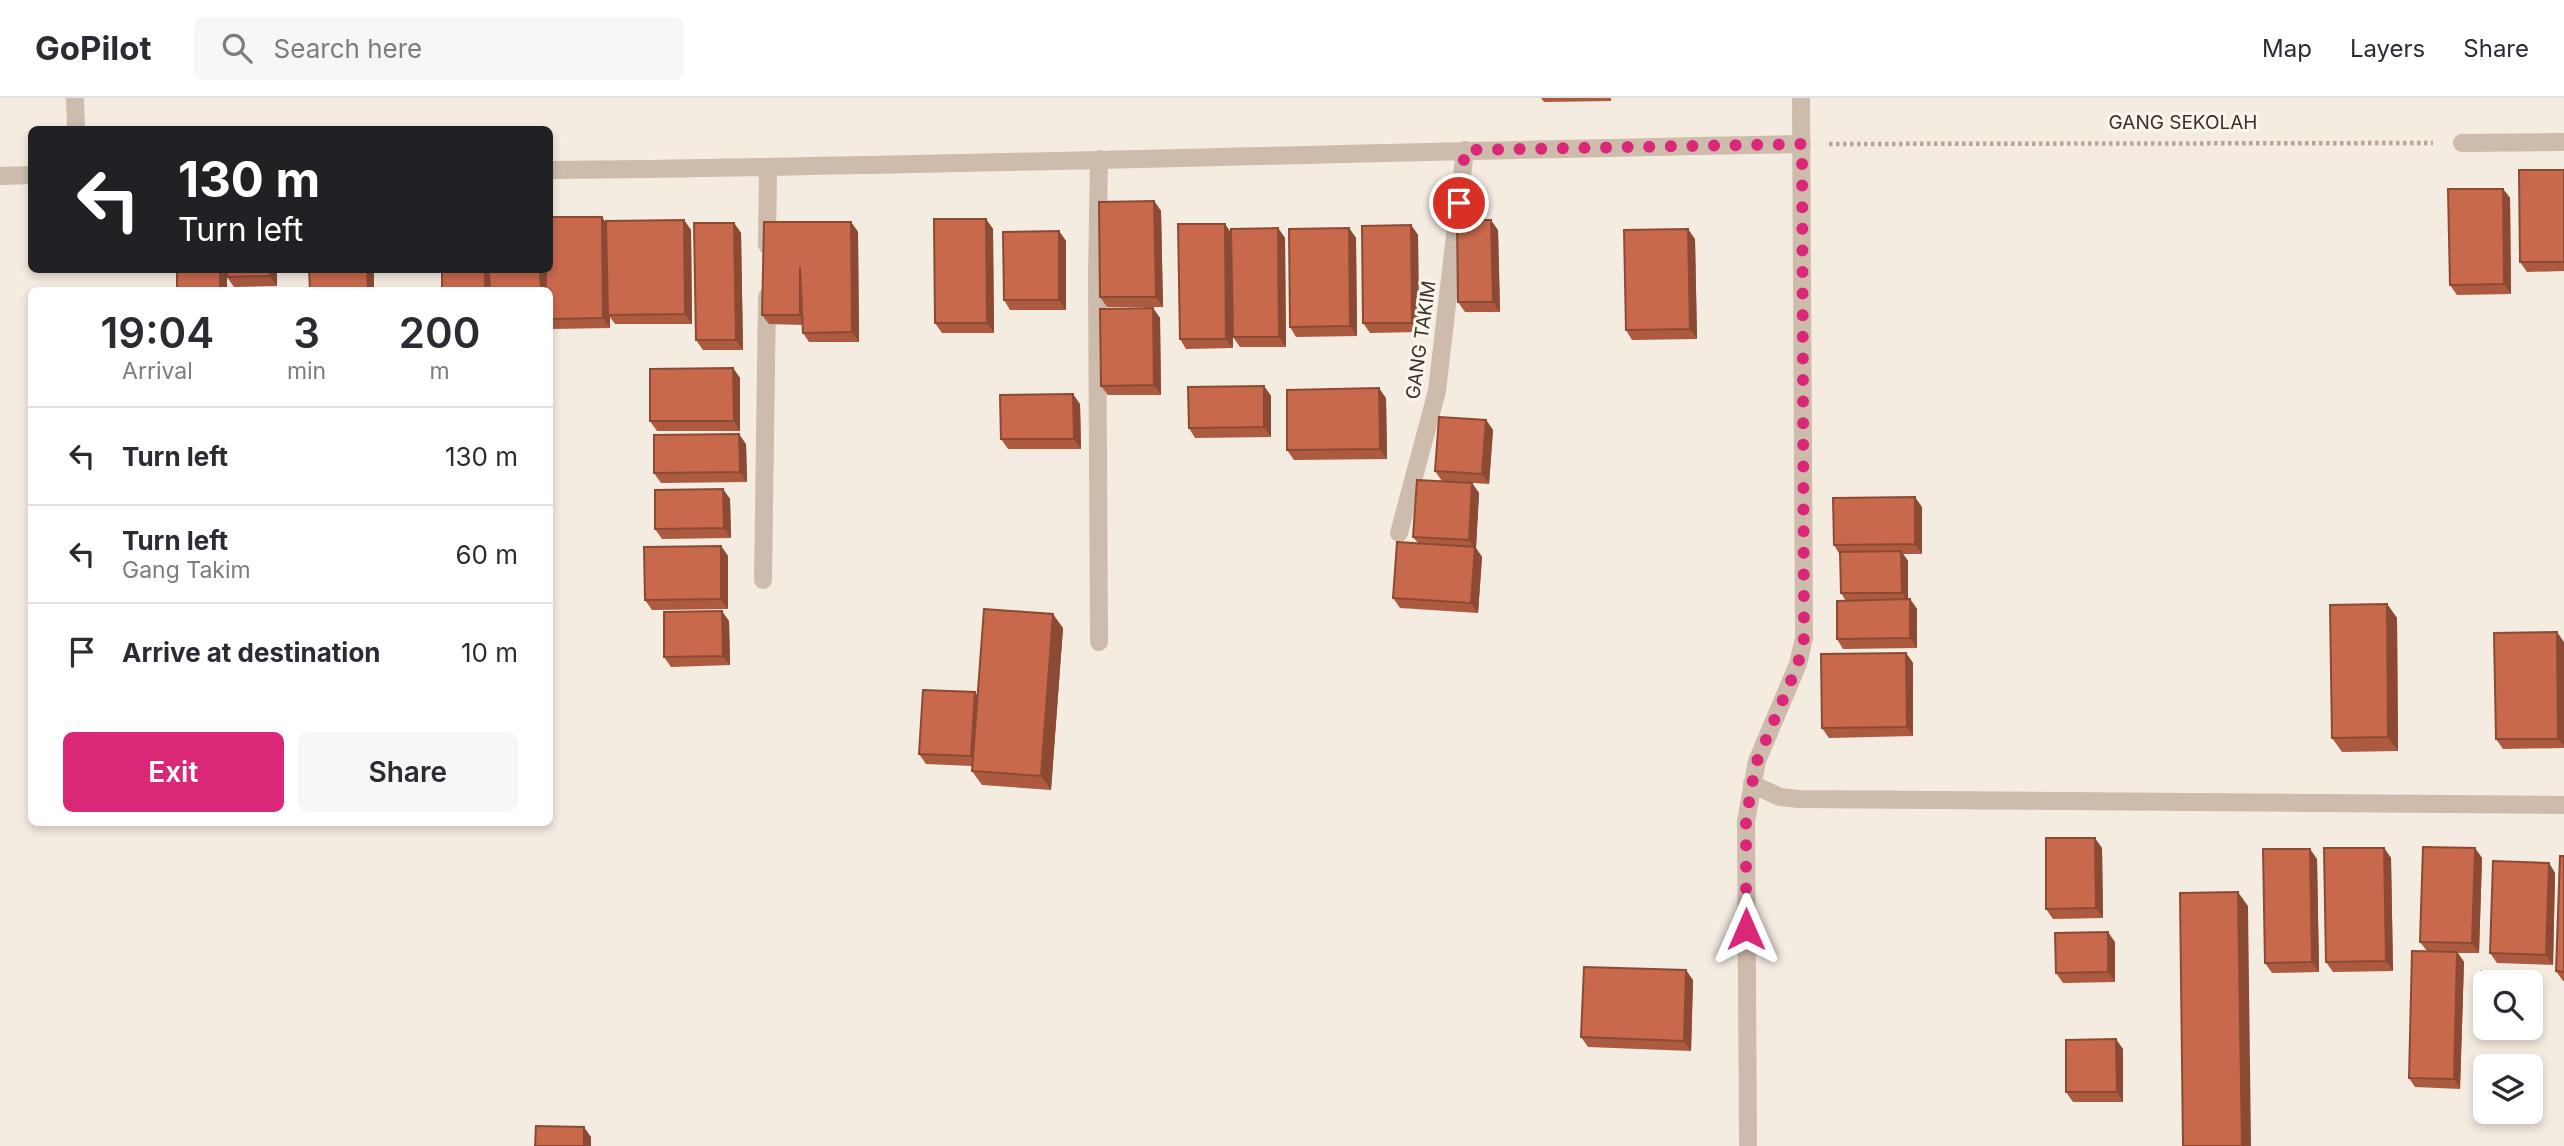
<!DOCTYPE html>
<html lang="en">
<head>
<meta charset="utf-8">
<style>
	:root { --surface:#fff; --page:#f7f7f7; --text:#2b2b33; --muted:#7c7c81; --line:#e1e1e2; --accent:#db2777 }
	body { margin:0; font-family:Inter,sans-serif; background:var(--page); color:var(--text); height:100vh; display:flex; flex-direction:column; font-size:26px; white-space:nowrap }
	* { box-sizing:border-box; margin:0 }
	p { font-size:23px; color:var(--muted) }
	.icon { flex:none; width:38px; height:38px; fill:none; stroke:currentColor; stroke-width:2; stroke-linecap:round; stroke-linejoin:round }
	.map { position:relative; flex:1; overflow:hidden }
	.side { position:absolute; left:28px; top:189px; width:525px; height:539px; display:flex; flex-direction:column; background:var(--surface); border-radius:10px; box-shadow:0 4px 10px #0003 }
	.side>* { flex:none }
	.guide { position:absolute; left:28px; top:28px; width:525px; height:147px; border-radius:10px; box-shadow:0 4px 10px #0003; background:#202124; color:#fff; overflow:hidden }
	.tools { position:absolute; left:2473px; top:872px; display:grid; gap:14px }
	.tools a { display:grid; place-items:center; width:70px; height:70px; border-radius:10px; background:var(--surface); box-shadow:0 4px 10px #0003; font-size:35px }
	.pin { position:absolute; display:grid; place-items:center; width:60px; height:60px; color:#fff; margin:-30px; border:4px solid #fff; border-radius:50%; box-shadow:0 2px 7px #0007 }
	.me { position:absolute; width:77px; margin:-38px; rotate:0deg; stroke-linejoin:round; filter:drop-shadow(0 0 5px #0008) }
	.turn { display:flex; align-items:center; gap:24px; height:147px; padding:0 35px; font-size:32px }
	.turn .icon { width:91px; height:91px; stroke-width:2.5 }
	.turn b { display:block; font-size:49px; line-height:60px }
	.eta { display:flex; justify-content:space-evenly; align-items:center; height:119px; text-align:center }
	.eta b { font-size:42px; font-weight:600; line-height:49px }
	.primary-button { display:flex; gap:14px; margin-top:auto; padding:14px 35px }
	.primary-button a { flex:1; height:80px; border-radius:10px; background:var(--accent); color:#fff; font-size:28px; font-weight:600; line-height:80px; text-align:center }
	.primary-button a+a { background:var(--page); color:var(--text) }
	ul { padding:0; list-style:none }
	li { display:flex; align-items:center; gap:21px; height:98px; padding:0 35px; border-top:2px solid var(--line) }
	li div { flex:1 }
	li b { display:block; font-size:26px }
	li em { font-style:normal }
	header { display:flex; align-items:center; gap:42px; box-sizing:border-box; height:98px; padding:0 35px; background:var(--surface); border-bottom:2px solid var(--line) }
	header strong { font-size:33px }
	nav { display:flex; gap:38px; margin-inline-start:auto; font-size:24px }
	.search { width:490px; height:63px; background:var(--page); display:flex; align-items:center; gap:18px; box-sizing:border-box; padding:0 24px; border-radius:10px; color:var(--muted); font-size:26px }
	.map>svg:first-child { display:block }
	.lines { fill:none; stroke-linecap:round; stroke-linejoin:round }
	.path { stroke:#b9a596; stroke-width:4.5; stroke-dasharray:3.5 3.5; stroke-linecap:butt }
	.minor { stroke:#cdbbac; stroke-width:18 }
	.wall { fill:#ac5a40; fill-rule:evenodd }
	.shaded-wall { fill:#8c4a34 }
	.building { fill:#c8694b; stroke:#8c4a34; stroke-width:2 }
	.route { stroke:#db2777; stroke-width:12; stroke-dasharray:0 21.6 }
	.labels { text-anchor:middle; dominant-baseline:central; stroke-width:6; stroke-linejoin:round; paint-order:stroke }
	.street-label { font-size:19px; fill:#3b302b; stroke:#fbf5ee }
</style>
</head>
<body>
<header>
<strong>GoPilot</strong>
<div class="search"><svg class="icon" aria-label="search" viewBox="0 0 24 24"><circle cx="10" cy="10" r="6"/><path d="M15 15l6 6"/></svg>Search here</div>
<nav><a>Map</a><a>Layers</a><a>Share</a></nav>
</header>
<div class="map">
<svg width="2564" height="1048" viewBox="0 0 2564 1048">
	<rect width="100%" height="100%" fill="#f4ebe1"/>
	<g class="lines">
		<path class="path" d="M1829 46 2433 45"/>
		<path class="minor" d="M75 0 76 32
			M2462 45 2564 44
			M550 72C967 68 1384 53 1802 46
			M0 78 32 77
			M767 147 768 70
			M1399 435 1437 293 1465 52
			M763 482 767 199
			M1099 544 1097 178 1099 61
			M1752 686 1780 699 1799 701 2564 707
			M1748 1048 1746 723 1757 663 1798 566 1804 540 1801 0"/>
	</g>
	<path class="wall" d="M1541 0H1611V3L1544 4Z
		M2564 72V173L2527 174 2520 164Z
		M2503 91 2510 100 2511 196 2457 197 2450 187Z
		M1154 103 1161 113 1163 209H1107L1100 199Z
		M602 119 606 126 684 122 691 132 692 226H615L610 219V230L553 231 550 225V192Z
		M986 121 993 131 994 235H942L935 225Z
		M851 124 858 134 859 244H809L803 235 802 227 769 226 762 217Z
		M734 125 741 135 743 252H703L696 242Z
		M1411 127 1418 137 1419 234 1370 235 1363 225Z
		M1278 130 1285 140 1286 249H1240L1233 239V250L1186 251 1180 241 1231 136Z
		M1349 130 1356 140 1357 238 1296 239 1290 229Z
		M1498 132 1500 214H1465L1458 204Z
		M1059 133 1066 143V212H1010L1004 202Z
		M1695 141 1697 241 1632 242 1626 232Z
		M277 172V188L234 189 227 179Z
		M1153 210 1160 220 1161 297H1108L1101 288Z
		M733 270 740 280V333H657L650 323Z
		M1264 288 1271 298V339L1195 340 1189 330Z
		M1386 300 1387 361 1294 362 1287 352Z
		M1080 306 1081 351H1008L1001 341Z
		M1486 322 1493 332 1489 386 1442 383 1435 373Z
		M746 346 747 384 661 385 654 375Z
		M1472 385 1479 395 1476 450 1482 459 1478 515 1400 510 1393 500 1418 445 1413 439Z
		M723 391 730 401 731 440 662 441 655 431Z
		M1922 409V456H1903L1908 463V501H1910L1917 511V550L1843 551 1837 541 1846 503 1841 495 1840 457 1834 447Z
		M721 448 728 458V511L652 512 645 502Z
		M2564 502V650L2503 651 2496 641 2564 544Z
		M2387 506 2397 520 2398 653 2342 654 2332 640Z
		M729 523 730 567 671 569 664 559Z
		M1063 530 1051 692 982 687 972 673V668L926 666 919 656 977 598Z
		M1906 555 1913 565V638L1829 640 1822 630Z
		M2102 750 2103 820 2053 821 2046 811Z
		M2384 750 2391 760 2393 873 2333 874 2326 864Z
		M2475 750 2482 760 2479 855H2458L2464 864 2460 991 2415 989 2409 980 2427 853 2420 844Z
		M2564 758V883H2563L2556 873Z
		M2317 761 2319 874 2272 875 2265 865Z
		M2549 765 2555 775 2553 867 2497 865 2490 855Z
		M2115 844V884L2063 885 2056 875Z
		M2481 873 2528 874 2535 884 2533 935 2486 933 2479 923ZM2485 884H2530V929H2485Z
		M1693 882 1691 953 1588 949 1581 939Z
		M2123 951V1004H2073L2066 994Z"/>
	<path class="shaded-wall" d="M2503 91 2510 100 2511 196 2504 186Z
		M1154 103 1161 113 1163 209 1156 199Z
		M602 119 609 129 608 217 610 219V230L603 220Z
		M986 121 993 131 994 235 987 225Z
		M684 122 691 132 692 226 685 216Z
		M1491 122 1498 132 1500 214 1493 204Z
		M851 124 858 134 859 244 852 234Z
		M734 125 741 135 743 252 736 242Z
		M1225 126 1232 136 1233 250 1226 241Z
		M1411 127 1418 137 1419 234 1412 225Z
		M1278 130 1285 140 1286 249 1279 239Z
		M1349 130 1356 140 1357 238 1350 228Z
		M1688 131 1695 141 1697 241 1690 231Z
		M1059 133 1066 143V212L1059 202Z
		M800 169 806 227 800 217Z
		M220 172H227V192H220Z
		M270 172H277V188L270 178Z
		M367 172H374V192H368Z
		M485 172H491L492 192H485Z
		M540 172H547V192H541Z
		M1153 210 1160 220 1161 297 1154 287Z
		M733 270 740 280V333L734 323Z
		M1264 288 1271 298V339L1264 329Z
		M1379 290 1386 300 1387 361 1380 351Z
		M1073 296 1080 306 1081 351 1074 341Z
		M1486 322 1493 332 1489 386 1482 376Z
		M739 336 746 346 747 384 740 374Z
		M1472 385 1479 395 1476 450 1482 459 1478 515 1471 505 1475 450 1469 442Z
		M723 391 730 401 731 440 724 430Z
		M1915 399 1922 409V456L1915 446Z
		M721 448 728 458V511L721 501Z
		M1901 453 1908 463V505L1902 495Z
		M1910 501 1917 511V550L1910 540Z
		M2387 506 2397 520 2398 653 2388 639Z
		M722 513 729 523 730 567 723 558Z
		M1053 516 1063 530 1051 692 1041 678Z
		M2557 534 2564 544V648L2558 641Z
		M1906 555 1913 565V638L1907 629Z
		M975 594 982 604 978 668 971 658Z
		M2095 740 2102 750 2103 820 2096 810Z
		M2384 750 2391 760 2393 873 2386 863Z
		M2475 750 2482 760 2479 855 2472 845Z
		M2310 751 2317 761 2319 874 2312 864Z
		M2549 765 2555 775 2553 867 2546 857Z
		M2238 794 2248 808 2251 1048H2242Z
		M2108 834 2115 844V884L2108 874Z
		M2457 854 2464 864 2460 991 2454 981Z
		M1686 872 1693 882 1691 953 1684 943Z
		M2528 874 2535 884 2533 935 2529 929H2530V884H2527Z
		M2116 941 2123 951V1004L2117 994Z
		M584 1029 591 1039V1048H584Z"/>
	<path class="building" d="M2519 72H2564V164H2520Z
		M2448 91H2503L2504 186 2450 187Z
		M1154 103 1156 199H1100L1099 104Z
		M550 119H602L603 220 550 221V192H546V172H550Z
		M934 121H986L987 225H935Z
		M684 122 685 216 608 217 606 123Z
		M1457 122H1491L1493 204H1458Z
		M764 124H851L852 234 803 235 800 169V217H762Z
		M694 125H734L736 242H696Z
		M1178 126H1225L1226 241H1180Z
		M1411 127 1412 225H1363L1362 128Z
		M1278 130 1279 239H1233L1231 131Z
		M1349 130 1350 228 1290 229 1289 131Z
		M1688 131 1690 231 1626 232 1624 132Z
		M1059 133V202H1004L1003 134Z
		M177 172H220V192H177Z
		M227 172H270V178L227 179Z
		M309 172H367L368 192H310Z
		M442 172H485V192H442Z
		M489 172H540L541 192H490Z
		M1153 210 1154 287 1101 288 1100 211Z
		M733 270 734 323H650V271Z
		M1264 288V329L1189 330 1188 289Z
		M1379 290 1380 351 1287 352V292Z
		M1073 296 1074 341H1001L1000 297Z
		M1439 319 1486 322 1482 376 1435 373Z
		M739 336 740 374 654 375V337Z
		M1417 382 1472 385 1469 442 1413 439Z
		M723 391 724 430 655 431V392Z
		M1915 399V446L1834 447 1833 400Z
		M1397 444 1475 449 1471 505 1393 500Z
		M721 448V501L645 502 644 449Z
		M1901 453 1902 495H1841L1840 454Z
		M1910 501V540L1837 541V503Z
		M2387 506 2388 639 2332 640 2330 507Z
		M984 511 1053 516 1041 678 972 673Z
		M722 513 723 558 664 559V514Z
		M2557 534 2558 641H2496L2494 535Z
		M1906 555 1907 629 1822 630 1821 556Z
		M923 592 975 594 971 658 919 656Z
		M2046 740H2095L2096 810 2046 811Z
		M2423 749 2475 750 2472 845 2420 844Z
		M2324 750H2384L2386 863 2326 864Z
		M2263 751H2310L2312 864 2265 865Z
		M2560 758H2564V874L2556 873Z
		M2493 763 2549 765 2546 857 2490 855Z
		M2238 794 2242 1048H2183L2180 795Z
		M2108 834V874L2056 875 2055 835Z
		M2412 853 2457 854 2454 981 2409 980Z
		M1584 869 1686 872 1684 943 1581 939Z
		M2481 873 2528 874 2527 884H2485V923H2479Z
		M2116 941 2117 994H2066V942Z
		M536 1028 584 1029V1048H535Z"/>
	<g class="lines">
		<path class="route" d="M1459 105 1465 52 1802 46 1804 540 1798 566 1757 663 1752 686 1746 723V831"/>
	</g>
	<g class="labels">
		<g class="street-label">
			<text x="2183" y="24">GANG SEKOLAH</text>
			<text transform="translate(1421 242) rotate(-82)">GANG TAKIM</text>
		</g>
	</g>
</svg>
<div class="tools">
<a><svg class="icon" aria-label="search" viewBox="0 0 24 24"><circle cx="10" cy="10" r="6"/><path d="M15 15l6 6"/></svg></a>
<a><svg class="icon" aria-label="layers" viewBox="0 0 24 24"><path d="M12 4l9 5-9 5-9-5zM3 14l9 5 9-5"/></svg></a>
</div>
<div class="pin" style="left:1459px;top:105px;background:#d93025"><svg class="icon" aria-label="arrive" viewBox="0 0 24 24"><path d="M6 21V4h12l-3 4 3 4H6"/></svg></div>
<svg class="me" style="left:1746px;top:831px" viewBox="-20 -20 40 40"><path d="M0-17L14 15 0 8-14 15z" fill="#db2777" stroke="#fff" stroke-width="4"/></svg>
<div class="guide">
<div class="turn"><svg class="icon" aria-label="left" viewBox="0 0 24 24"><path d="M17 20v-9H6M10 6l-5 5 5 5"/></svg><div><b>130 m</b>Turn left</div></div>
</div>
<section class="side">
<div class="eta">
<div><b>19:04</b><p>Arrival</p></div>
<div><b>3</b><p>min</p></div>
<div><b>200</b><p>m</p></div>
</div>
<ul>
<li><svg class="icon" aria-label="left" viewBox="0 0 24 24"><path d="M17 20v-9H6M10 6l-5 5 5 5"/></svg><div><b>Turn left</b></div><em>130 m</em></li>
<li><svg class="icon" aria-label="left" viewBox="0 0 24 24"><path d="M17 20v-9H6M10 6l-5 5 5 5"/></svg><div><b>Turn left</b><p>Gang Takim</p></div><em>60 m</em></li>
<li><svg class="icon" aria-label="arrive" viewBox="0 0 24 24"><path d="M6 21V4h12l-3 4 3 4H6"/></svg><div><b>Arrive at destination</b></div><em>10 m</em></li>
</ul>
<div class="primary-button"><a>Exit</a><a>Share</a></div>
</section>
</div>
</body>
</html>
